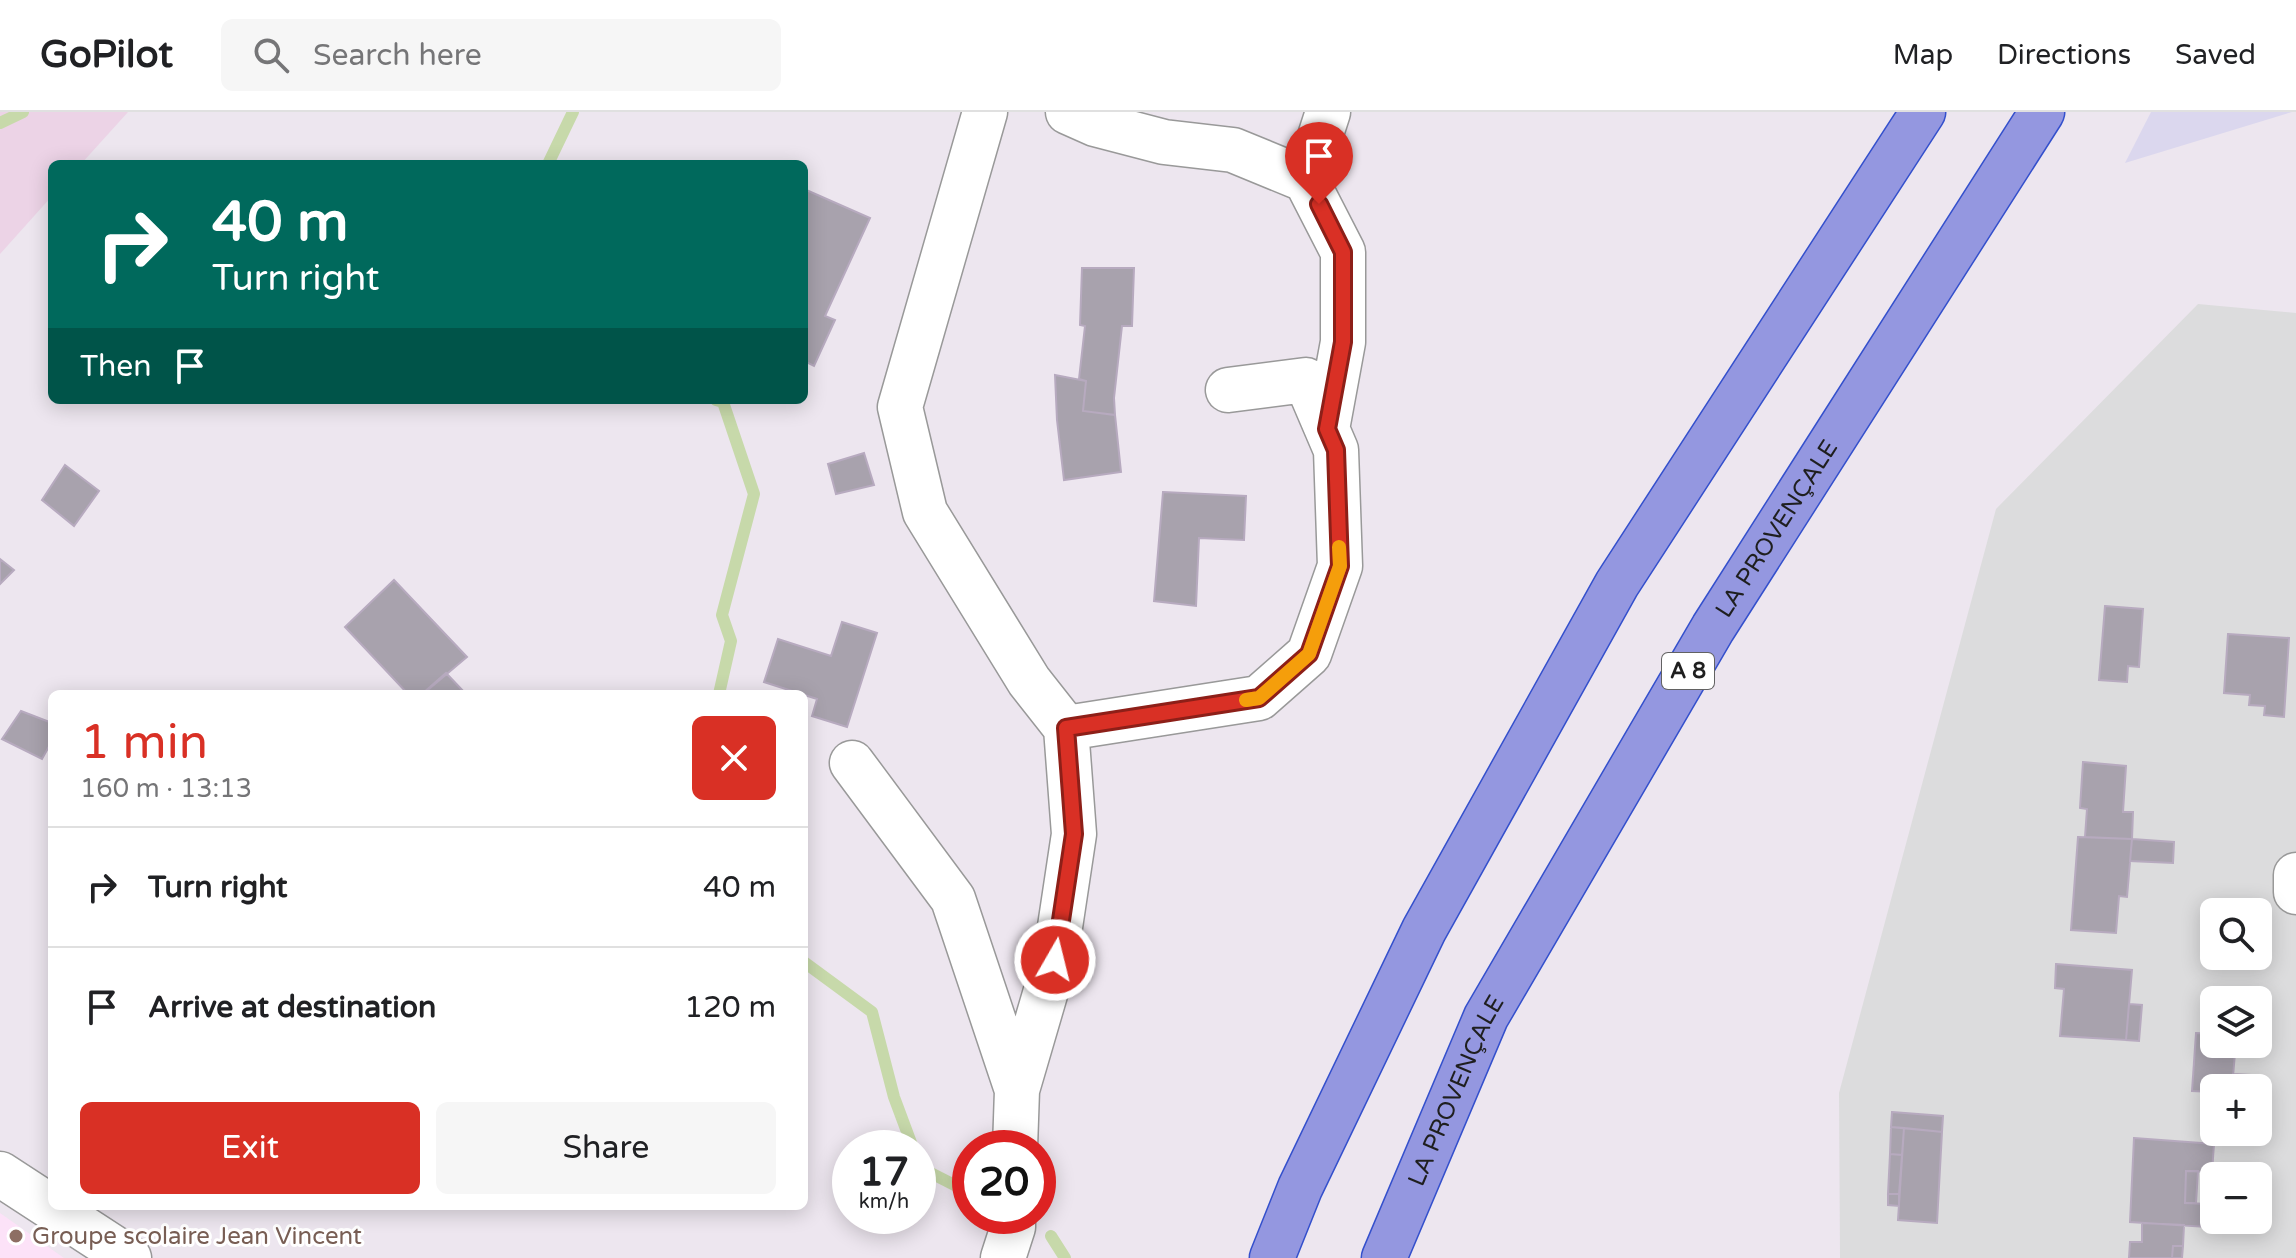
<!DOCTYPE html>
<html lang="en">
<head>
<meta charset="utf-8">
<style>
	:root { --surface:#fff; --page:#f6f6f6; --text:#202124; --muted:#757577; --line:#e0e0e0; --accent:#d93025 }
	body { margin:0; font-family:"Varela Round",sans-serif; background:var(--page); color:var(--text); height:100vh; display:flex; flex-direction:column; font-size:30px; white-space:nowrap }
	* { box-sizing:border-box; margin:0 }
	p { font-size:26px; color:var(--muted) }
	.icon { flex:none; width:44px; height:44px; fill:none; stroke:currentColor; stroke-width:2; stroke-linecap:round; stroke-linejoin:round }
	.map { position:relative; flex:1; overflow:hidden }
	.panel { position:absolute; left:48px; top:578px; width:760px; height:520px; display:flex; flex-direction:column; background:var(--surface); border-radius:12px; box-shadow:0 4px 20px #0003 }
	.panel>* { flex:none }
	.banner { position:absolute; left:48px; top:48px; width:760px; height:244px; border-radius:12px; box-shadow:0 4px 20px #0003; background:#00695c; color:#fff; overflow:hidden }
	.tools { position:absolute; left:2200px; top:786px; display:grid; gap:16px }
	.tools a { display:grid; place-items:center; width:72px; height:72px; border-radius:12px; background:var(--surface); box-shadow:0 4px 20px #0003; font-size:40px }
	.speed { position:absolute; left:832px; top:1018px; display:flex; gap:16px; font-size:40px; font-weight:700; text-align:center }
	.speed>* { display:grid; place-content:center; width:104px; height:104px; border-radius:50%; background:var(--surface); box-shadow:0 4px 20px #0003; line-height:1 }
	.speed small { font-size:20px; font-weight:400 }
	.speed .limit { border:12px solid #d22; background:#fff; color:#111 }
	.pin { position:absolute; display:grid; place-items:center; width:68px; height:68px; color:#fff; margin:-82px -34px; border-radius:50% 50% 50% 0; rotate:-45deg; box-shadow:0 0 8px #0007 }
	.pin .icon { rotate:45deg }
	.me { position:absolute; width:88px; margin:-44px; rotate:8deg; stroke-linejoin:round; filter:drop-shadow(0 0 6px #0008) }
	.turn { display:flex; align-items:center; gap:28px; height:168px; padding:0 32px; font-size:36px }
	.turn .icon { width:104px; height:104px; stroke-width:2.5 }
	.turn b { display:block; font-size:56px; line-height:68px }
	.then { display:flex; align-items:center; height:76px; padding:0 32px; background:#0003; gap:16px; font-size:30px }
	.round { display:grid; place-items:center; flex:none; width:84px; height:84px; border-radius:12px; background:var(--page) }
	.summary { display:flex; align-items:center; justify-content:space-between; height:136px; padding:0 32px }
	h1 { font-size:48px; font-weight:600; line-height:60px; color:var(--accent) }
	.primary-button { display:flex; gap:16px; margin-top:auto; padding:16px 32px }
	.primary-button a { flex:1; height:92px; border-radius:12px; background:var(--accent); color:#fff; font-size:32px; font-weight:600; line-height:92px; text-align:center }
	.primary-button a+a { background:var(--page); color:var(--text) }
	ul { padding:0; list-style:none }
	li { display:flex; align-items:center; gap:24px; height:120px; padding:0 32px; border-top:2px solid var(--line) }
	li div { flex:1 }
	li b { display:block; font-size:30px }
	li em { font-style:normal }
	header { display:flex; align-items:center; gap:48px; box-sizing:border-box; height:112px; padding:0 40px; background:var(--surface); border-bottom:2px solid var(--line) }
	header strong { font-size:38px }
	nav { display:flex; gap:44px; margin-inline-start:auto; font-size:28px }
	.search { width:560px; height:72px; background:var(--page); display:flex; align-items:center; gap:20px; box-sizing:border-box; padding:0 28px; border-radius:12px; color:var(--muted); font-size:30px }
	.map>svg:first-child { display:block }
	.residential { fill:#dcdcdd; fill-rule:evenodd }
	.commercial { fill:#dbd7ee }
	.education { fill:#fce2f8 }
	.farmland { fill:#ecd3e6 }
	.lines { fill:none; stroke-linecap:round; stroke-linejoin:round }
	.stream { stroke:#c7d9aa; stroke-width:12 }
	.building { fill:#a8a2ad; stroke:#b7aabf; stroke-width:2 }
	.minor-casing { stroke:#999; stroke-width:47 }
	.highway-casing { stroke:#3450cc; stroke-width:47 }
	.minor { stroke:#fff; stroke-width:44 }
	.highway { stroke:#9497e0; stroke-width:44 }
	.route-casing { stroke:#8d1f18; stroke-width:20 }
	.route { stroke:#d93025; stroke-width:14 }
	.slow { stroke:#f59e0b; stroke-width:14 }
	.education-dot { fill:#8d6e63; stroke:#fff; stroke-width:3 }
	.labels { text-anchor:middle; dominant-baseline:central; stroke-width:6; stroke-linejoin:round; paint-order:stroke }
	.shield { fill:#fff; stroke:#626262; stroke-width:2 }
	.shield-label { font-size:22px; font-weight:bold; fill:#1f1f1f }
	.street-label { font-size:24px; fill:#1f1f1f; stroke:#fff }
	.education-label { font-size:24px; fill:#785e54; stroke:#fff; text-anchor:start }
</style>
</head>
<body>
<header>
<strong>GoPilot</strong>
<div class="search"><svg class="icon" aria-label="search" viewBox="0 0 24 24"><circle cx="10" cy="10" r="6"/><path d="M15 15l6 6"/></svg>Search here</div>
<nav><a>Map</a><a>Directions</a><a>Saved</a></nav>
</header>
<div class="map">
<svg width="2296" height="1146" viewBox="0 0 2296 1146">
	<rect width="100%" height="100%" fill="#ede6ef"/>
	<path class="residential" d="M2198 192 2296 201V1146H1840L1839 981 1996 397ZM2214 800H2258V844H2214ZM2214 888H2258V932H2214ZM2214 976H2258V1020H2214ZM2214 1064H2258V1108H2214Z"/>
	<path class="commercial" d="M2151 0H2292L2125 51Z"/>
	<path class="education" d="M0 1101 64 1146H0Z"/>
	<path class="farmland" d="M0 0H128L81 52H52V84L0 142Z"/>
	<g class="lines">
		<path class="stream" d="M0 11 23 0
			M548 52 573 0
			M716 288 723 290 754 382 722 503 731 529 719 582
			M804 850 872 900 894 985 913 1036
			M918 1050 921 1056 970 1081
			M1051 1124 1065 1146"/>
	</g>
	<path class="building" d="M804 77 870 106 825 204 835 208 814 254 804 249Z
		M1082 156H1134L1132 214H1122L1114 286 1115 303 1083 299 1086 269 1079 267 1085 214 1080 213Z
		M1055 263 1086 269 1083 299 1115 303 1121 360 1064 368 1057 308Z
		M864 341 874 373 836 382 828 352Z
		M65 353 99 379 74 414 42 388Z
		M1163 380 1246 384 1244 428 1199 426 1196 494 1154 489Z
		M0 447 14 458 0 472Z
		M394 468 467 545 423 582H408L345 515Z
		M2105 494 2143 497 2139 555 2128 554 2127 570 2099 568Z
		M842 510 877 521 847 615 812 604 817 587 764 570 778 527 831 544Z
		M2228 522 2289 526 2284 605 2264 603 2265 594 2249 593 2250 583 2224 581Z
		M446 561 466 582H422Z
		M21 599 52 611V629L42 647 2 627Z
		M2083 650 2126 654 2123 700H2133L2132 727 2085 725 2087 697 2080 696Z
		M2078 725 2132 727 2127 785 2119 784 2116 821 2071 818Z
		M2132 727 2174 730 2173 751 2130 749Z
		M2056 852 2132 858 2126 928 2060 924 2064 877 2055 876Z
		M2129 892 2142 893 2139 929 2126 928Z
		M2196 921 2214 922V932H2252L2251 943 2235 941 2232 976H2214V980L2192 979Z
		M2233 962 2250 963 2249 976H2232Z
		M1892 1000 1943 1004 1942 1020 1891 1015Z
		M1891 1015 1904 1016 1902 1043 1890 1042Z
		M1904 1016 1942 1020 1937 1111 1898 1108Z
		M2134 1026 2214 1032 2212 1060 2186 1059 2185 1091 2208 1092 2207 1115 2130 1110Z
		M1890 1042 1902 1043 1899 1082H1888Z
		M2186 1059H2198L2196 1091H2185Z
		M1888 1082H1899V1094L1888 1093Z
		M2142 1111 2184 1113 2183 1134H2173L2172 1146H2129L2130 1130H2142Z
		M2173 1134H2183L2182 1146H2172Z"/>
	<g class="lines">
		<defs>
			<path id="minor" d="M985 0 900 295 925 400 1029 569 1066 616 1074 722 1055 848 1017 978
				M1068 0 1095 12 1164 30 1233 38 1306 68
				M1327 317 1343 230V140L1306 68 1328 0
				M1066 616 1259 586 1309 542 1340 454 1336 338 1306 268 1228 278
				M852 651 953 787 1017 978 1015 1036
				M2296 763V780
				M0 1062 129 1146
				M1003 1146 1013 1115V1104"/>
			<g id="highway">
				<path d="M1272 1146 1300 1076 1424 818 1617 472 1923 0"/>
				<path id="s1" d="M1384 1146 1486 905 1713 516 2042 0"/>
			</g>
		</defs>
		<use href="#minor" class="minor-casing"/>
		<use href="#highway" class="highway-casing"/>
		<use href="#minor" class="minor"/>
		<use href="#highway" class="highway"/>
	</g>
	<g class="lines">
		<defs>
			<path id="route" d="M1055 848 1074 722 1066 616 1259 586 1309 542 1340 454 1336 338 1327 317 1343 230V140L1319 92"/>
		</defs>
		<use href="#route" class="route-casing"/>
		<use href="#route" class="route"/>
		<path class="slow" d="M1246 588 1259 586 1309 542 1340 454 1339 435"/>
	</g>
	<circle class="education-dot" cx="16" cy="1124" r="8"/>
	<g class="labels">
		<rect class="shield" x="1662" y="541" width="52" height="36" rx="6"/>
		<g class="shield-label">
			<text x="1688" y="559">A 8</text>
		</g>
		<g class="street-label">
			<text stroke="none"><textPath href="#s1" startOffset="830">LA PROVENÇALE</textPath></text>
			<text stroke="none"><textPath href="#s1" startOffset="182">LA PROVENÇALE</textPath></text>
		</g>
		<g class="education-label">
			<text x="32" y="1124">Groupe scolaire Jean Vincent</text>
		</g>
	</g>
</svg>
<div class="tools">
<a><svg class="icon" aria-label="search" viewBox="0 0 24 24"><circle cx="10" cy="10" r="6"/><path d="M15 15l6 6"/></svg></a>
<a><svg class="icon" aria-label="layers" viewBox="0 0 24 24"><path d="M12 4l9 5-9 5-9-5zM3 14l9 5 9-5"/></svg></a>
<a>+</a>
<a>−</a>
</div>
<div class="speed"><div>17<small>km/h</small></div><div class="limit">20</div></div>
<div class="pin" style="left:1319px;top:92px;background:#d93025"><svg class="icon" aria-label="arrive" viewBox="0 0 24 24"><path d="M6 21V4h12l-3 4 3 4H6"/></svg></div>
<svg class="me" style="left:1055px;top:848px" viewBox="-20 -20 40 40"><circle r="17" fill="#d93025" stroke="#fff" stroke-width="3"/><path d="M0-11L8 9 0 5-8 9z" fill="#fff"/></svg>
<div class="banner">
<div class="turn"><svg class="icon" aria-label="right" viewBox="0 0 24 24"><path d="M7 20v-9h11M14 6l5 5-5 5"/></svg><div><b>40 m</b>Turn right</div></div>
<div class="then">Then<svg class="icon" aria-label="arrive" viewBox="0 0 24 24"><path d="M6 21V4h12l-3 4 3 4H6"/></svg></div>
</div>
<section class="panel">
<div class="summary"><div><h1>1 min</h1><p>160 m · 13:13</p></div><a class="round" style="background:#d93025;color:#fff"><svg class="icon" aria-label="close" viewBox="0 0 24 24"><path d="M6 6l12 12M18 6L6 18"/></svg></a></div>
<ul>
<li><svg class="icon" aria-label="right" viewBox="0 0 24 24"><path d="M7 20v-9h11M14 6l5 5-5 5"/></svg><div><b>Turn right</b></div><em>40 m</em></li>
<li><svg class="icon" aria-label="arrive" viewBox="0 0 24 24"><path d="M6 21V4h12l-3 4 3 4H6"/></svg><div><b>Arrive at destination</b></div><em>120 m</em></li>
</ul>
<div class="primary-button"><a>Exit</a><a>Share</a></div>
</section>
</div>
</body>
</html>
